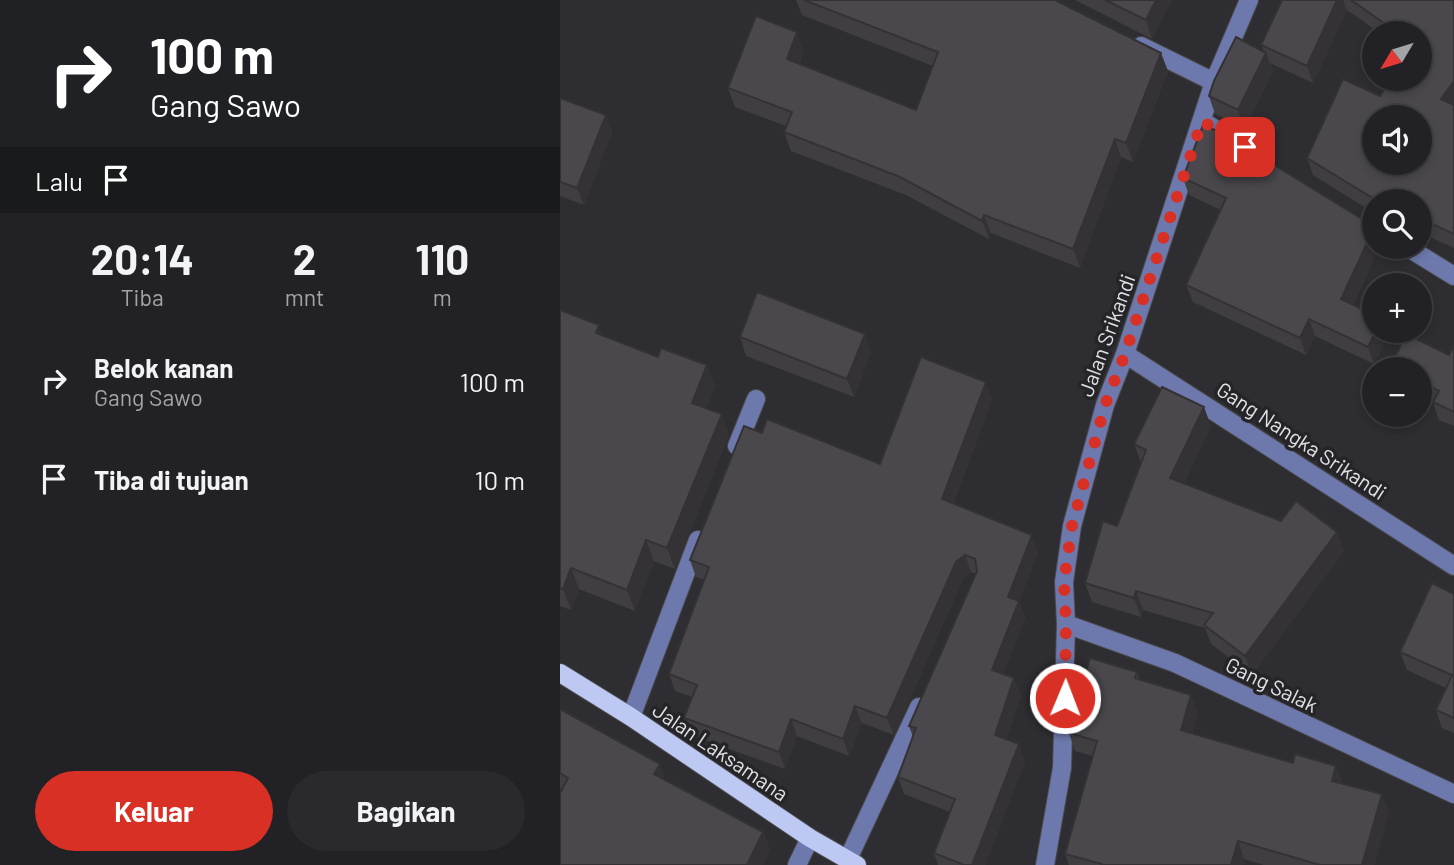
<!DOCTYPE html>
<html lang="id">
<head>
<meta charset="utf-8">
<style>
	:root { --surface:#222226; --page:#2a2a2e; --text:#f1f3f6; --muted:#a2a4a7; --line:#3f3f43; --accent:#d93025 }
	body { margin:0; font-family:Barlow,sans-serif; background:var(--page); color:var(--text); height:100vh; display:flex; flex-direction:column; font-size:26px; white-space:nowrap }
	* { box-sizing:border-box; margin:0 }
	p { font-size:23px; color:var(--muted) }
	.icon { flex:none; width:38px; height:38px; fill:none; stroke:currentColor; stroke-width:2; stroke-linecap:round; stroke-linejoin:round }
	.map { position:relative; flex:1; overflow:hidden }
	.details { display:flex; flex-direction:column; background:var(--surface); width:560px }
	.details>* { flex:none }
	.top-card { background:#202124; color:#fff; overflow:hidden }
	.needle { width:46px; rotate:232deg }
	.fabs { position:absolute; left:802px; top:21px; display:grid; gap:14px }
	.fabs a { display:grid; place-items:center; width:70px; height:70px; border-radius:50%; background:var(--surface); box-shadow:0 4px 10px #0003,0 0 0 2px var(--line); font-size:35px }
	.pin { position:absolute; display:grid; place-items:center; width:60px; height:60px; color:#fff; margin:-30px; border-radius:14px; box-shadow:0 4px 10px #0006 }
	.me { position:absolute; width:77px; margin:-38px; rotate:1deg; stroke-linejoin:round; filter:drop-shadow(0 0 5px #0008) }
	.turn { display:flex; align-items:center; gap:24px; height:147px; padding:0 35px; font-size:32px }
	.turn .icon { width:91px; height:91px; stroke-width:2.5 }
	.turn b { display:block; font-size:49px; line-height:60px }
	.then { display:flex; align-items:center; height:66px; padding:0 35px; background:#0003; gap:14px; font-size:26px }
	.eta { display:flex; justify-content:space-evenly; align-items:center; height:119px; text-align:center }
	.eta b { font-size:42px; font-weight:700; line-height:49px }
	.button { display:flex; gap:14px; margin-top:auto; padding:14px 35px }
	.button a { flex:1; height:80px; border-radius:42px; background:var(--accent); color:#fff; font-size:28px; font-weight:700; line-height:80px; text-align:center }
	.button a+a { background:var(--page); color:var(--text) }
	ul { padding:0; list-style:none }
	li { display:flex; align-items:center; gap:21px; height:98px; padding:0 35px }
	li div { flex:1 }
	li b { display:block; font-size:26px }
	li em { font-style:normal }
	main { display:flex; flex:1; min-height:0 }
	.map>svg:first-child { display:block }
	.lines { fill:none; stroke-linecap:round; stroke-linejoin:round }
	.minor-casing { stroke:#4b4b4e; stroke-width:20 }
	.major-casing { stroke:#4b4b4e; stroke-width:20 }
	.minor { stroke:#6d79ac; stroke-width:18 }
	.major { stroke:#bdc9f3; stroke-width:18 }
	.wall { fill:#403e41 }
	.shaded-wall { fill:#343235 }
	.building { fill:#4a484c; stroke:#343235; stroke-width:2; fill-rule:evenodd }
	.route { stroke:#d93025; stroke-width:12; stroke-dasharray:0 21.6 }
	.labels { text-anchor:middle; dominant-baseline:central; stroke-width:7; stroke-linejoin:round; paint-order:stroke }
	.street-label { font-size:21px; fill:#e2e2e4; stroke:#252428 }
</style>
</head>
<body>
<main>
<section class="details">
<div class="top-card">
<div class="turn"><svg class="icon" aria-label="right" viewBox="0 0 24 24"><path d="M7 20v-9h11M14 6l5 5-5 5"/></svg><div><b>100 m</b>Gang Sawo</div></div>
<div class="then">Lalu<svg class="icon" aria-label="arrive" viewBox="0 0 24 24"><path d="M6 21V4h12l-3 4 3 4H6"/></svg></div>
</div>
<div class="eta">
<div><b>20:14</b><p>Tiba</p></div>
<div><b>2</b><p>mnt</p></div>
<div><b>110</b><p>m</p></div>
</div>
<ul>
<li><svg class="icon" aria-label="right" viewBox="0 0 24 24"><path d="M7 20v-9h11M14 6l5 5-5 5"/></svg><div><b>Belok kanan</b><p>Gang Sawo</p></div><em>100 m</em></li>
<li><svg class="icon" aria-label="arrive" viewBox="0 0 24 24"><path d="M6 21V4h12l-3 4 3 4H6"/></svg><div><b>Tiba di tujuan</b></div><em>10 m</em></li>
</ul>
<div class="button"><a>Keluar</a><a>Bagikan</a></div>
</section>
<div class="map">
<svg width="894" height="865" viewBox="0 0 894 865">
	<rect width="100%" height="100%" fill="#2e2e32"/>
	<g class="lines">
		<defs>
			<path id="minor" d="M581 46 654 82
				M642 121 687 149
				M847 247 894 276
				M565 354 894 566
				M177 446 196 399
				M506 624 615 663 894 794
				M71 717 138 540
				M288 859 359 707
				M237 865 250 838
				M485 865 502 768 506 624 504 582 512 526 545 405 565 354 654 82 689 0"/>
			<path id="major" d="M0 673 71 717 250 838 297 865"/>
		</defs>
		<use href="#minor" class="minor-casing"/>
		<use href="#major" class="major-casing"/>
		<use href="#minor" class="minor"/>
		<use href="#major" class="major"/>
	</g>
	<path class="wall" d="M236 0H495L608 71 573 162 561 157 520 268 431 233 429 239 346 195 231 151 224 132 226 126 175 107 168 88 243 51 239 64 356 110 373 66 242 15Z
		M515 0H612L592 39Z
		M722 0H894V248L859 232V201H814V213L753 175 747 158 820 96 859 79V33H820L787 10 753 83 710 63 713 72 684 128 655 114 649 96 704 52 701 45Z
		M0 98 46 115 52 132 24 205 0 196Z
		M623 178 802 219H813L814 247H819L793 305 828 335 814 364 755 336 746 355 633 302 626 285 661 210 629 195Z
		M0 310 43 336 98 357 147 365 155 386 146 409 169 435 115 569 94 561 75 611 19 589 11 610 0 606Z
		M180 337 311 352 294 397 186 356Z
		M894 345V426L879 420 873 402 859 395V369H831L830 368 889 355Z
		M432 399 393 504 478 552 459 601 465 618 443 674 461 695 446 739 465 761 425 865H378L374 853 390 812 344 794 338 777 353 737 349 726 416 574 411 572 403 579 334 735 302 723 289 756 237 736 225 769 130 735 124 718 132 697 115 691 109 674 144 580 136 577 130 560 202 433 320 464Z
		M651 426 624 483 721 521 777 532 784 551 692 675 651 644 645 628 583 610 581 617 532 602 525 583 557 526 581 462 574 444Z
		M894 594V733L882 728 876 710 886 688 847 670 840 652Z
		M577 672 580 680 638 713 632 733 733 763 776 766 782 783 829 812 814 865H704L684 859 683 865H509L505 854 533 756 515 751 509 733Z
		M0 709 105 780 203 832 210 850 203 865H0L2 789 0 788Z"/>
	<path class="shaded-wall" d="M596 0H612L592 39 586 20Z
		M777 0H783L787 10 753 83 747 66Z
		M237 32 243 51 233 78 227 59Z
		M601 53 608 71 573 162 566 143Z
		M706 53 713 72 684 128 678 110Z
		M894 81V107L881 99Z
		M46 115 52 132 24 205 17 188Z
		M555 139 561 157 520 268 513 249Z
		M424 215 431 233 429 239 422 221Z
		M814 228V247H819L787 317 781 299Z
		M749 319 755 336 746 355 740 338Z
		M39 325 46 346 36 333Z
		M816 331H826L828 335 814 364 808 347Z
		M305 334 311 352 294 397 287 379Z
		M147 365 155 386 140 424 132 403Z
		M426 382 432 399 388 516 382 499Z
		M644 407 651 426 617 497 610 478Z
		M162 414 169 435 115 569 107 548Z
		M777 532 784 551 692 675 685 656Z
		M472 535 478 552 459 601 465 618 438 687 432 670 448 597Z
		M86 540 94 561 75 611 67 590Z
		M405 555 411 572 403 579 334 735 327 718 396 562Z
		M11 568 19 589 11 610 3 589Z
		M576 591 583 610 581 617 574 598Z
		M454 678 461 695 441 752 435 735Z
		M631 695 638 713 628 749 621 730Z
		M295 706 302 723 289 756 283 739Z
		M231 719 237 736 225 769 219 752Z
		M459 744 465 761 425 865H412Z
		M100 764 106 782 94 774Z
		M776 766 782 784 772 781Z
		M822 794 829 812 814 865H802Z
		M203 832 210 850 203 865H187Z
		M678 841 684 859 683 865H671Z"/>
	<path class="building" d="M244 0H495L601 53 566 143 555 139 513 249 424 215 422 221 340 177 224 132 232 112 168 88 196 16 237 32 227 59 356 110 378 52Z
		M545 0H596L586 20Z
		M722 0H777L747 66 701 45Z
		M791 0H894V81L881 99 894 105V234L859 218V201H815L814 199 747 158 783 79 820 96 831 79H859V33H838ZM814 117H859V163H814Z
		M676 37 706 53 678 110 649 96 654 81Z
		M0 98 46 115 17 188 0 182Z
		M643 125 664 134 802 219H813L814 217V228L781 299 814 315V331H816L808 347 749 319 740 338 626 285 666 198 623 178Z
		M197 292 305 334 287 379 180 337Z
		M0 310 39 325 36 333 98 357 101 348 147 365 132 403 162 414 107 548 86 540 67 590 11 568 3 589 0 588Z
		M846 334 889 355 894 345V412L873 402 879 391 859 381V369H834L830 368Z
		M361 357 426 382 382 499 472 535 448 597 459 601 432 670 454 678 435 735 459 744 412 865H404L374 853 395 799 338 777 356 728 349 726 417 571 415 559 405 555 396 562 327 718 295 706 283 739 231 719 219 752 124 718 137 685 109 674 149 567 130 560 184 426 202 433 207 419 320 464Z
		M602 387 644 407 610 478 721 521 736 501 777 532 685 656 644 625 653 613 576 591 574 598 525 583 543 521 557 526 586 450 574 444Z
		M872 583 894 594V718L876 710 892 675 840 652Z
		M530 658 577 672 575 678 631 695 621 730 733 763 735 754 776 766 772 781 822 794 802 865H760L678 841 671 865H542V864L505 854 537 741 509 733Z
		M0 709 100 764 94 774 203 832 187 865H0V793L8 778 0 773Z"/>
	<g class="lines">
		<path class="route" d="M505 698 506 624 504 582 512 526 545 405 565 354 642 121 685 147"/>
	</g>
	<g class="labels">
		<g class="street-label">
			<text transform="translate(546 335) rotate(-70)">Jalan Srikandi</text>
			<text transform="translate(742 440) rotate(33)">Gang Nangka Srikandi</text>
			<text transform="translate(712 684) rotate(26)">Gang Salak</text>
			<text transform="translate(161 751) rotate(34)">Jalan Laksamana</text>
		</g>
	</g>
</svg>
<div class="fabs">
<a><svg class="needle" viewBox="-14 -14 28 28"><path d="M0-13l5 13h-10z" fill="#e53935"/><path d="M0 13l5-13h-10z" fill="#a2a4a7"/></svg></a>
<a><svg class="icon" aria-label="sound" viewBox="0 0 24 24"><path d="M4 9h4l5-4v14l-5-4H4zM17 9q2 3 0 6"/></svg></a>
<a><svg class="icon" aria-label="search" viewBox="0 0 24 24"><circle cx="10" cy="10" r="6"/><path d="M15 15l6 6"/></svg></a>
<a>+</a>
<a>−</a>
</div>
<div class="pin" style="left:685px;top:147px;background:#d93025"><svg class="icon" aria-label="arrive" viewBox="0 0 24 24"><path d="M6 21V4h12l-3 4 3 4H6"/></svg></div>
<svg class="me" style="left:505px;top:698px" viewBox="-20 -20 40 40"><circle r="17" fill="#d93025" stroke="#fff" stroke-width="3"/><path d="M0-11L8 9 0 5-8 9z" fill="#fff"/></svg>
</div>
</main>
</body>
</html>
